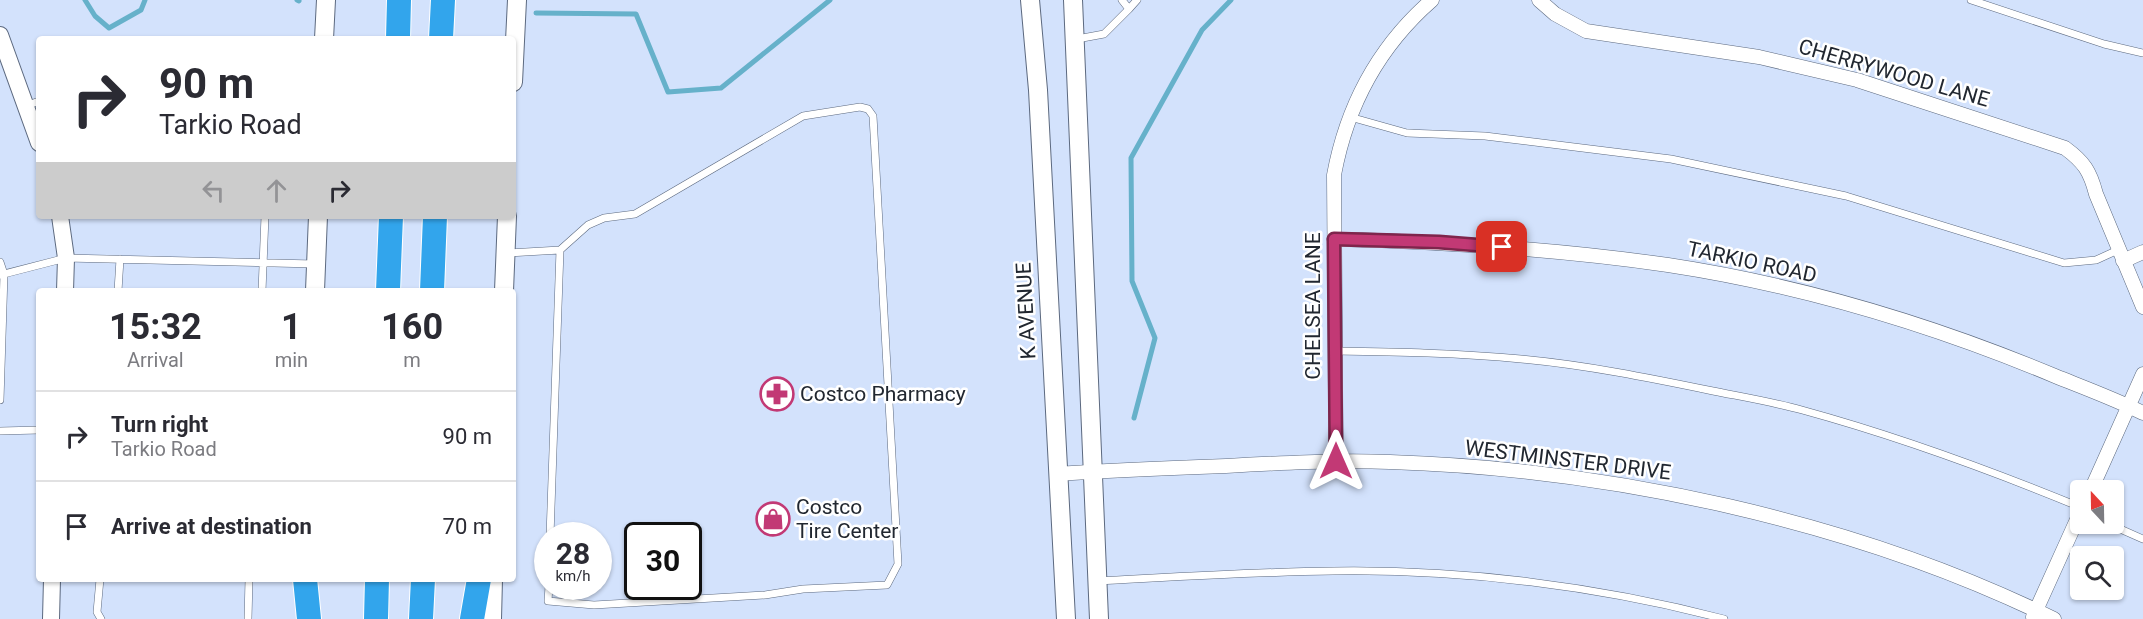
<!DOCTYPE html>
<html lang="en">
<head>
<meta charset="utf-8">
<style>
	:root { --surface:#fff; --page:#f2f2f3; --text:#2b2b33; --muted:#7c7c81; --line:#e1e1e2 }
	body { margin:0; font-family:Roboto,sans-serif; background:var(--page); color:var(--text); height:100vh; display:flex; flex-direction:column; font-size:22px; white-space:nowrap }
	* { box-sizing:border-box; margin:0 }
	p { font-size:20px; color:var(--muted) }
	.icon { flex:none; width:33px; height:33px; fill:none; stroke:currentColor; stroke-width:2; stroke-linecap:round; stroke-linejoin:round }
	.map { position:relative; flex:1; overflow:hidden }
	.details { position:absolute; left:36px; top:288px; width:480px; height:294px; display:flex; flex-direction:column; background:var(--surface); border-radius:6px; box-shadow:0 2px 4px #0004 }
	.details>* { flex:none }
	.banner { position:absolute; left:36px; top:36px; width:480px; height:183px; border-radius:6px; box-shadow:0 2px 4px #0004; background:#fff; color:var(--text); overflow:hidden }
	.needle { width:39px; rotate:338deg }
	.fabs { position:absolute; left:2070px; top:480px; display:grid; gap:12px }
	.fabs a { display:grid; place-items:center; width:54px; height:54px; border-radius:6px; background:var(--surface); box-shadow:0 2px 4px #0004; font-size:30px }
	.speed { position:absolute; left:534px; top:522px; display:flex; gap:12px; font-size:30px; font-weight:700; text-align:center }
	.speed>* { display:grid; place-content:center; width:78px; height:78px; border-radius:50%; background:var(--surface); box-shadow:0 2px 4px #0004; line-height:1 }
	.speed small { font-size:15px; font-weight:400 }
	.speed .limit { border:3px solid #111; border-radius:9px; background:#fff; color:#111 }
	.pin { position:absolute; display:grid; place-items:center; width:51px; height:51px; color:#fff; margin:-26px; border-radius:12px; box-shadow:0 3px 9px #0006 }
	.me { position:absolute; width:66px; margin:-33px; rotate:0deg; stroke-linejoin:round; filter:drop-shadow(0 0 4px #0008) }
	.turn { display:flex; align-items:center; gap:21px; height:126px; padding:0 24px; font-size:27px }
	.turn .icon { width:78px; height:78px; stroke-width:2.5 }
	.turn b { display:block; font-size:42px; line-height:51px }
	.lanes { display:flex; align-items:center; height:57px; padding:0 24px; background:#0003; justify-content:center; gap:30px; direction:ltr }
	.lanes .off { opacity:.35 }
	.eta { display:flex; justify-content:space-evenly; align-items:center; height:102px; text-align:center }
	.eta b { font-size:36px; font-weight:700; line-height:42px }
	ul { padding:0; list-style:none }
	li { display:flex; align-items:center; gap:18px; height:90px; padding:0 24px; border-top:2px solid var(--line) }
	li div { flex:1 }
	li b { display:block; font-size:22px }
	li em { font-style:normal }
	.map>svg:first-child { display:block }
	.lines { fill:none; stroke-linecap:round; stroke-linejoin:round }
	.stream { stroke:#66b1ca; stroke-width:5 }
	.service-casing { stroke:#5c697f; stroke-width:8 }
	.minor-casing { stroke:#5c697f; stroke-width:15 }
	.tertiary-casing { stroke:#5c697f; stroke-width:18 }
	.secondary-casing { stroke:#5c697f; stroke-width:20 }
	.motorway-casing { stroke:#fff; stroke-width:26 }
	.service { stroke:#fff; stroke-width:7 }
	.minor { stroke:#fff; stroke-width:14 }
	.tertiary { stroke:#fff; stroke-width:16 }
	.secondary { stroke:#fff; stroke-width:18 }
	.motorway { stroke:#32a5ec; stroke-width:24 }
	.route-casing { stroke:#7e254c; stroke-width:15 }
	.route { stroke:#c23975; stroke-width:10 }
	.labels { text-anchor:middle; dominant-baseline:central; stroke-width:5; stroke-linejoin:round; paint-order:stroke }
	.street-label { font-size:21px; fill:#212730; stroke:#fff }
	.poi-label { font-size:21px; fill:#212730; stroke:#fff; text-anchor:start }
</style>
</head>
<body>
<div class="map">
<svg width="2143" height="619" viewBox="0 0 2143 619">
	<rect width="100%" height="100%" fill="#d3e2fc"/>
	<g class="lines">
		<path class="stream" d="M85 0 95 16 109 28 141 10 145 0
			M297 0 299 1
			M536 13 636 14 668 92 721 88 830 0
			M1134 418 1155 338 1132 281 1131 158 1202 30 1231 0"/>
		<defs>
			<path id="service" d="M1122 0 1129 9 1137 0
				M1971 0 2104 44 2143 53
				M1077 39 1104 34 1129 9
				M26 106 39 101
				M1350 117 1407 133 1485 136 1671 159 1846 196 2064 263 2096 260 2118 250
				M508 253 560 250 588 225 604 218 635 214 803 116 860 107 868 109 873 116 898 564 887 585 803 589 765 595 594 605 548 601 549 586
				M0 262 4 274 0 400
				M0 275 66 258 314 264
				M118 291 120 259
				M262 291 265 216
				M1335 351C1397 352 1459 353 1521 359 1586 365 1650 378 1713 391 1743 397 1773 402 1802 410 1897 436 1990 470 2080 507
				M0 431 39 430
				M2109 524 2143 539
				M550 536 560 250
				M100 579 97 612 101 619
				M1098 581C1176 577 1255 572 1333 571 1462 569 1599 586 1724 619
				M248 619 249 579"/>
			<path id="minor" d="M1539 0 1555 14 1586 31 1759 57 1857 80 2065 148C2084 162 2090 171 2096 194L2143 307
				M1334 239C1446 242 1557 249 1668 265 1799 285 1933 325 2055 376 2085 388 2115 399 2143 413
				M2123 261 2143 252
				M1336 461 1334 175C1347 105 1378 47 1432 0
				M1057 474C1113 470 1169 468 1226 466 1280 463 1335 460 1390 462 1610 469 1855 521 2054 619
				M2091 490 2143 374
				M2033 617 2080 513"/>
			<path id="tertiary" d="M0 35 39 143
				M60 216 66 258 65 291
				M51 619 52 579"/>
			<path id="secondary" d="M1030 0 1038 90 1066 619
				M1073 0 1099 619
				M324 39 326 0
				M513 82 517 0
				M315 291 318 216
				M504 291 507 216
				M492 619 493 579"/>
			<path id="motorway" d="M398 39 399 0
				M441 39 443 0
				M388 291 391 216
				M432 291 435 216
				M305 579 309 619
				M376 619 377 579
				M421 619 423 579
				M472 619 479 579"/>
		</defs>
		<use href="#service" class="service-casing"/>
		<use href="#minor" class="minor-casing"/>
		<use href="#tertiary" class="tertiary-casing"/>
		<use href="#secondary" class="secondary-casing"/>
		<use href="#motorway" class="motorway-casing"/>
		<use href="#service" class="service"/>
		<use href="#minor" class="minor"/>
		<use href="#tertiary" class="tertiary"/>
		<use href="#secondary" class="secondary"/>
		<use href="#motorway" class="motorway"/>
	</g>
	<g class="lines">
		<defs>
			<path id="route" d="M1336 461 1334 239 1439 242 1502 247"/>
		</defs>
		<use href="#route" class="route-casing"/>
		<use href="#route" class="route"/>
	</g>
	<defs>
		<symbol id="pharmacy-ring" viewBox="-11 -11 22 22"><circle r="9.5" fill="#fff" stroke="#c23975" stroke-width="1.5"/><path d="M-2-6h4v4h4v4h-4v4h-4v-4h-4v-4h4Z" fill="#c23975"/></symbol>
		<symbol id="shop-ring" viewBox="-11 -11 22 22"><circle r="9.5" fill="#fff" stroke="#c23975" stroke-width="1.5"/><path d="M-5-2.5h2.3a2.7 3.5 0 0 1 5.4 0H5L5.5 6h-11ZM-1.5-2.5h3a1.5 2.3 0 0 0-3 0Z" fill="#c23975"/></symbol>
	</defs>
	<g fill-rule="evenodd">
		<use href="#pharmacy-ring" x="758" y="375" width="38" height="38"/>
		<use href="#shop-ring" x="754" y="500" width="38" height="38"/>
	</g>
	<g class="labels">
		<g class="street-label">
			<text transform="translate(1894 73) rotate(16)">CHERRYWOOD LANE</text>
			<text transform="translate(1752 262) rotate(12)">TARKIO ROAD</text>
			<text transform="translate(1313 306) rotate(-90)">CHELSEA LANE</text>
			<text transform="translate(1026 311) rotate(-93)">K AVENUE</text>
			<text transform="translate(1568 460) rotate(7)">WESTMINSTER DRIVE</text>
		</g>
		<g class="poi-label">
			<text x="800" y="394">Costco Pharmacy</text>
			<text x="796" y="507">Costco<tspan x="796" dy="24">Tire Center</tspan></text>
		</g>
	</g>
</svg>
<div class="fabs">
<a><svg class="needle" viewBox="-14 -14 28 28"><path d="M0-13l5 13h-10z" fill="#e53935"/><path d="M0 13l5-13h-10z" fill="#7c7c81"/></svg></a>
<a><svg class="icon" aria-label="search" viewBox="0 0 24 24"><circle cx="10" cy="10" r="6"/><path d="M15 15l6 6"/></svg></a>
</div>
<div class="speed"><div>28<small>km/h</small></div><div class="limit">30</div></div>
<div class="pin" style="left:1502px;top:247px;background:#d93025"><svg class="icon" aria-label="arrive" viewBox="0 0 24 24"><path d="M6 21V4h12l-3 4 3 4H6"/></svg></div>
<svg class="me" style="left:1336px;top:461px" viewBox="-20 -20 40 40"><path d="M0-17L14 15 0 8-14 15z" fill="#c23975" stroke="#fff" stroke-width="4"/></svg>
<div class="banner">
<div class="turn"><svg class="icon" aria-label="right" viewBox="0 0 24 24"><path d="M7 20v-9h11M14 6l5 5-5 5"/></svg><div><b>90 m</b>Tarkio Road</div></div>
<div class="lanes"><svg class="icon off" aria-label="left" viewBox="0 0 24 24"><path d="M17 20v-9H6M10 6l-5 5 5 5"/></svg><svg class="icon off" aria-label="ahead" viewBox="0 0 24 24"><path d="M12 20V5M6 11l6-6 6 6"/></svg><svg class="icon" aria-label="right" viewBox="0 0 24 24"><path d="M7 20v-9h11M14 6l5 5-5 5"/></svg></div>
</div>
<section class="details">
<div class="eta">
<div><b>15:32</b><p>Arrival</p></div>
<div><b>1</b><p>min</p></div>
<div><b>160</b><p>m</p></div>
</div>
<ul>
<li><svg class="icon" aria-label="right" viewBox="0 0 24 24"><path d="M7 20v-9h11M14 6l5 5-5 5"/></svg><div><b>Turn right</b><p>Tarkio Road</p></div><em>90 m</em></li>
<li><svg class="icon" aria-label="arrive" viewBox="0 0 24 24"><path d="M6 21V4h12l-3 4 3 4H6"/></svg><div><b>Arrive at destination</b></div><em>70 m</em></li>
</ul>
</section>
</div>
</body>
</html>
